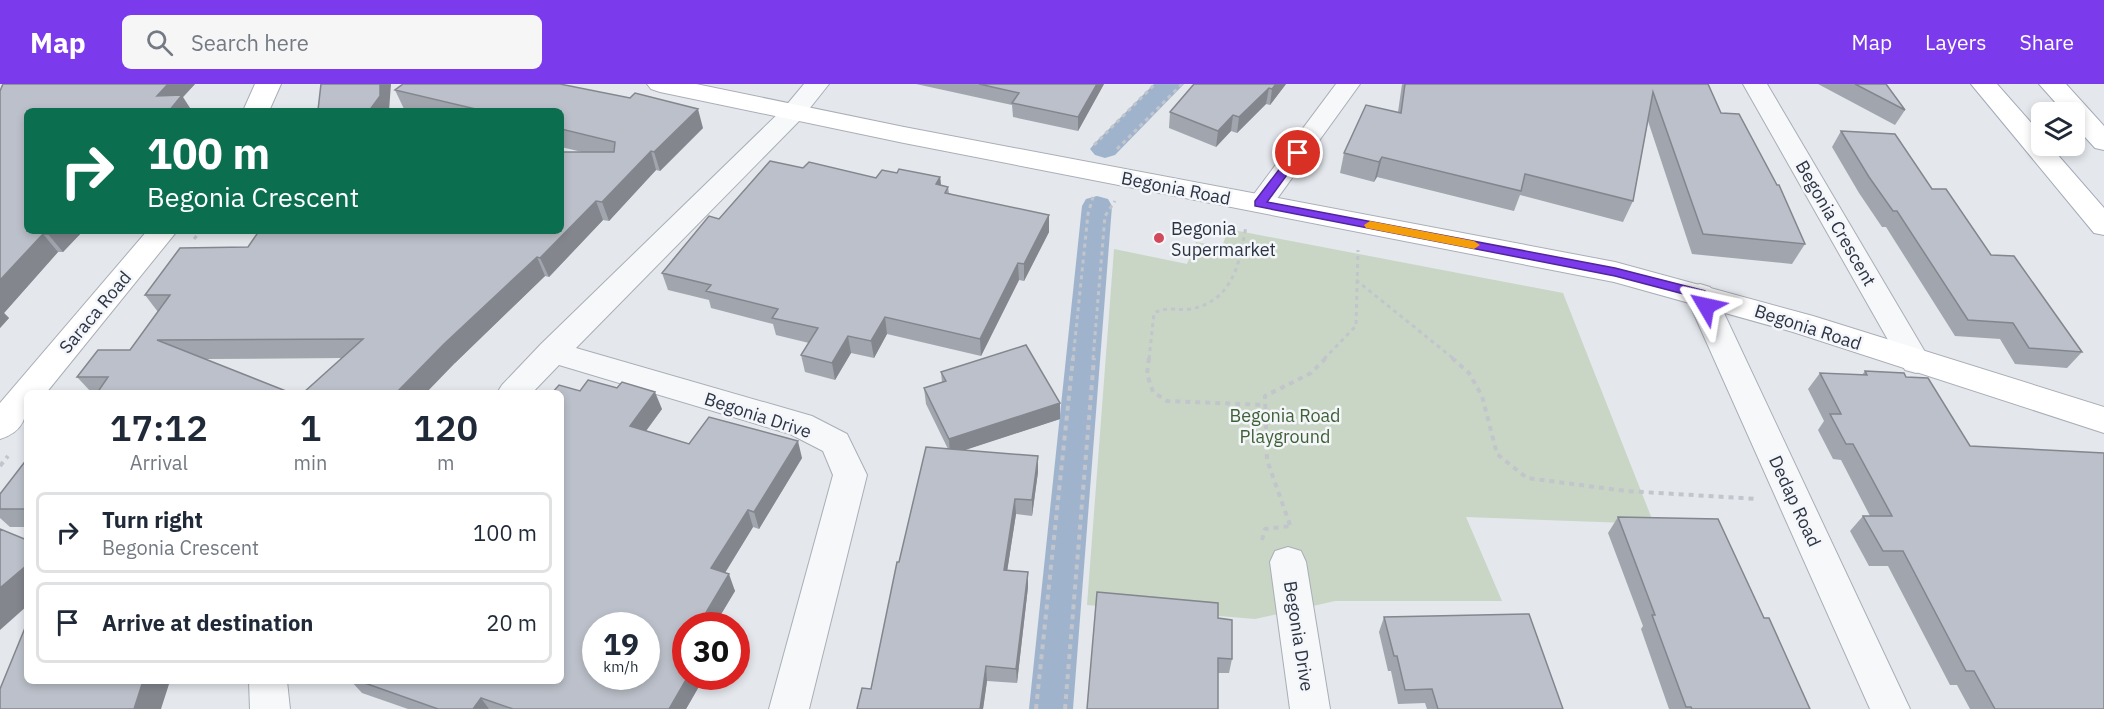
<!DOCTYPE html>
<html lang="en">
<head>
<meta charset="utf-8">
<style>
	:root { --surface:#fff; --page:#f6f6f7; --text:#1f2937; --muted:#747a83; --line:#e0e1e3; --accent:#7c3aed }
	body { margin:0; font-family:"IBM Plex Sans",sans-serif; background:var(--page); color:var(--text); height:100vh; display:flex; flex-direction:column; font-size:22px; white-space:nowrap }
	* { box-sizing:border-box; margin:0 }
	p { font-size:20px; color:var(--muted) }
	.icon { flex:none; width:33px; height:33px; fill:none; stroke:currentColor; stroke-width:2; stroke-linecap:round; stroke-linejoin:round }
	.map { position:relative; flex:1; overflow:hidden }
	.drawer { position:absolute; left:24px; top:306px; width:540px; height:294px; display:flex; flex-direction:column; background:var(--surface); border-radius:9px; box-shadow:0 3px 9px #0003 }
	.drawer>* { flex:none }
	.top-card { position:absolute; left:24px; top:24px; width:540px; height:126px; border-radius:9px; box-shadow:0 3px 9px #0003; background:#0b6e4f; color:#fff; overflow:hidden }
	.controls { position:absolute; left:2031px; top:18px; display:grid; gap:12px }
	.controls a { display:grid; place-items:center; width:54px; height:54px; border-radius:9px; background:var(--surface); box-shadow:0 3px 9px #0003; font-size:30px }
	.speed { position:absolute; left:582px; top:528px; display:flex; gap:12px; font-size:30px; font-weight:700; text-align:center }
	.speed>* { display:grid; place-content:center; width:78px; height:78px; border-radius:50%; background:var(--surface); box-shadow:0 3px 9px #0003; line-height:1 }
	.speed small { font-size:15px; font-weight:400 }
	.speed .limit { border:9px solid #d22; background:#fff; color:#111 }
	.pin { position:absolute; display:grid; place-items:center; width:51px; height:51px; color:#fff; margin:-26px; border:3px solid #fff; border-radius:50%; box-shadow:0 2px 6px #0007 }
	.me { position:absolute; width:66px; margin:-33px; rotate:306deg; stroke-linejoin:round; filter:drop-shadow(0 0 4px #0008) }
	.turn { display:flex; align-items:center; gap:21px; height:126px; padding:0 24px; font-size:27px }
	.turn .icon { width:78px; height:78px; stroke-width:2.5 }
	.turn b { display:block; font-size:42px; line-height:51px }
	.eta { display:flex; justify-content:space-evenly; align-items:center; height:102px; text-align:center }
	.eta b { font-size:36px; font-weight:600; line-height:42px }
	ul { padding:0; list-style:none }
	li { display:flex; align-items:center; gap:18px; height:81px; margin:0 12px 9px; padding:0 12px; border:3px solid var(--line); border-radius:9px }
	li div { flex:1 }
	li b { display:block; font-size:22px }
	li em { font-style:normal }
	header { display:flex; align-items:center; gap:36px; box-sizing:border-box; height:84px; padding:0 30px; background:var(--accent); color:#fff }
	header strong { font-size:28px }
	nav { display:flex; gap:33px; margin-inline-start:auto; font-size:21px }
	.search { width:420px; height:54px; background:var(--page); display:flex; align-items:center; gap:15px; box-sizing:border-box; padding:0 21px; border-radius:9px; color:var(--muted); font-size:22px }
	.map>svg:first-child { display:block }
	.green { fill:#c9d6c5 }
	.lines { fill:none; stroke-linecap:round; stroke-linejoin:round }
	.canal { fill:#9fb4cc; fill-rule:evenodd }
	.street-casing { stroke:#a9aeb7; stroke-width:2 }
	.secondary-casing { stroke:#a9aeb7; stroke-width:2 }
	.primary-casing { stroke:#a3abb8; stroke-width:2 }
	.path-far1 { stroke:#c2c5cb; stroke-width:3; stroke-dasharray:4 4; stroke-linecap:butt }
	.path { stroke:#c2c5cb; stroke-width:4; stroke-dasharray:5 5; stroke-linecap:butt }
	.street { fill:#f7f8fa; fill-rule:evenodd }
	.secondary { fill:#fff; fill-rule:evenodd }
	.primary { fill:#fff; fill-rule:evenodd }
	.wall { fill:#a1a5ae }
	.shaded-wall { fill:#83868d }
	.building { fill:#bbc0ca; stroke:#83868d; stroke-width:1.5; fill-rule:evenodd }
	.route { fill:#7c3aed; stroke:#51269a; stroke-width:1.5 }
	.slow { fill:#f59e0b }
	.poi-dot { fill:#d1495b; stroke:#f4f6f9; stroke-width:2 }
	.labels { text-anchor:middle; dominant-baseline:central; stroke-width:5; stroke-linejoin:round; paint-order:stroke }
	.street-label { font-size:18px; fill:#2b3445; stroke:#f4f6f9 }
	.poi-label { font-size:18px; fill:#2b3445; stroke:#f4f6f9; text-anchor:start }
	.park-label { font-size:18px; fill:#3f6138; stroke:#f4f6f9 }
</style>
</head>
<body>
<header>
<strong>Map</strong>
<div class="search"><svg class="icon" aria-label="search" viewBox="0 0 24 24"><circle cx="10" cy="10" r="6"/><path d="M15 15l6 6"/></svg>Search here</div>
<nav><a>Map</a><a>Layers</a><a>Share</a></nav>
</header>
<div class="map">
<svg width="2104" height="625" viewBox="0 0 2104 625">
	<rect width="100%" height="100%" fill="#e4e7ec"/>
	<path class="green" d="M1228 145 1563 209 1654 440 1466 433 1502 517H1335L1255 535 1087 521 1114 165 1187 180 1196 158 1222 163Z"/>
	<g class="lines">
		<path class="canal" d="M1154 0H1184L1115 71 1105 74 1095 71 1090 65 1095 59Z
			M1097 112 1108 115 1112 122 1073 625H1029L1082 122 1086 115Z"/>
		<defs>
			<path id="street" d="M804 0H829L802 34 576 264 812 332 847 350 867 391 809 625H769L833 391 823 367 790 350 559 281 532 309H497L502 301 541 260 784 24Z
				M1336 0H1360L1269 126 1260 128 1251 126 1247 120 1251 114Z
				M1743 0H1767L1931 278 1927 286 1916 289 1905 286Z
				M1700 200 1710 203 1715 210 1910 625H1870L1685 210 1690 203Z
				M1288 463 1301 467 1306 478 1330 625H1290L1270 478 1275 467Z
				M249 597H287L290 625H250Z"/>
			<path id="secondary" d="M255 0H281L269 27H243Z
				M647 0H696L904 43 1615 178 1813 232 2104 323V349L1793 248 1614 198 904 59 660 8 651 5Z
				M147 147H177L46 309H27C27 332 25 347 0 355V319Z"/>
			<path id="primary" d="M1971 0H1997L2042 51V62H2050L2104 124V151L2094 149Z
				M2039 0H2066L2104 42V66L2095 64 2074 41V28H2064Z"/>
		</defs>
		<use href="#street" class="street-casing"/>
		<use href="#secondary" class="secondary-casing"/>
		<use href="#primary" class="primary-casing"/>
		<path class="path-far1" d="M1094 61 1155 0
			M1117 65 1182 0
			M194 155 201 147
			M1356 196 1454 275
			M1073 275 1088 130 1093 113
			M1093 275 1105 132 1115 117
			M1149 275 1154 229C1167 222 1177 227 1191 225 1233 217 1240 178 1246 142
			M1324 275 1356 242 1358 166"/>
		<path class="path" d="M1149 274 1147 290 1153 308 1167 317 1266 321
			M1452 274 1469 289 1482 312 1497 370 1527 394 1626 407 1758 415
			M0 382 8 372
			M1290 441 1267 376 1265 312 1311 289 1326 274
			M1262 456 1265 445 1291 442
			M1036 625 1073 274
			M1065 625 1094 274"/>
		<use href="#street" class="street"/>
		<use href="#secondary" class="secondary"/>
		<use href="#primary" class="primary"/>
	</g>
	<path class="wall" d="M3 0H195L183 13 27 27V147H83L63 168H58L4 229 9 234 0 244Z
		M916 0H1104L1078 47 1013 33 1012 21Z
		M1286 0 1270 21 1266 20 1237 49 1231 47 1216 63 1169 44 1170 28Z
		M1402 0H1708L1721 29 1805 160 1792 180 1692 170 1648 37 1633 117 1623 138 1520 111 1514 127 1377 93 1374 98 1340 89 1344 69 1398 28Z
		M1818 0H1886L1905 26 1895 41Z
		M395 6 703 44 660 87 656 86 609 137 603 136 549 193 545 192 455 279 341 274 205 275 291 309H92L77 293 130 266 158 228 145 211 248 163 582 68 561 63V27H414L404 25Z
		M1841 47 1932 105 1991 171 2082 268 2067 284 2015 280 2000 255 1955 252 1886 143H1882L1859 109 1832 63Z
		M803 84 876 94 897 89 940 93 941 101 948 103 949 109 1049 148 1024 197 1019 196 981 272 887 250 874 274 851 269 835 296 805 288 801 271 809 259 776 251 773 240 711 224 709 216 668 206 662 189 719 135Z
		M1865 287 2104 625H1970L1957 601H1950L1888 482H1869L1850 447 1863 432H1870L1841 376 1833 375 1818 346 1824 337 1808 305 1820 289 1862 291Z
		M941 288 1060 335 964 366 1038 388 1032 432 1016 430 1007 487 1028 503 1017 599 987 597 983 625H857L871 605 948 365 926 320 924 304 942 298Z
		M580 307 662 325 646 347 689 360 802 374 759 445 753 443 725 489 735 507 714 542H686L705 592 686 625H408L362 609 351 597H561Z
		M27 375V443H10L0 434V410Z
		M1618 433 1764 534 1810 625H1669L1641 545 1643 542 1608 449Z
		M1384 533 1563 625H1427L1425 619 1398 620 1391 587H1388L1379 548Z
		M1218 534 1232 575 1229 589H1218Z"/>
	<path class="shaded-wall" d="M168 0H195L183 13 192 27H167L157 12Z
		M380 0H391L389 27H369Z
		M1097 0H1104L1078 47V33Z
		M1276 0H1286L1270 21 1272 5Z
		M1269 4 1266 20 1237 49 1239 33Z
		M698 25 703 44 660 87 654 68Z
		M1233 31 1231 47 1216 63 1218 47Z
		M651 67 656 86 609 137 602 118Z
		M1382 73 1377 93 1374 98 1379 78Z
		M940 93 942 110 936 100Z
		M596 117 603 136 549 193 540 174Z
		M1049 131V148L1024 197V180Z
		M50 147H83L63 168 48 150Z
		M43 150 58 168 4 229 9 234 0 244V196Z
		M537 173 545 192 455 279 426 309H396L444 260Z
		M1018 179 1019 196 981 272 980 255Z
		M885 233 887 250 874 274 871 257Z
		M848 252 851 269 835 296 832 279Z
		M655 308 662 325 637 359 630 342Z
		M1060 319V335L950 371 949 355Z
		M798 357 802 374 759 445 754 428Z
		M1038 372V388L1032 432V416Z
		M1015 415 1016 430 1005 501 1004 486Z
		M748 426 753 443 718 500 711 484Z
		M27 481V522L0 546V504Z
		M1028 488V503L1017 599 1016 585Z
		M729 490 735 507 714 542H698Z
		M986 582 987 597 983 625H980Z
		M688 592H705L686 625H669Z
		M143 597H170L161 625H134Z
		M481 614 489 625H473Z"/>
	<path class="building" d="M3 0H168L157 12 182 11 169 27H27V147H50L48 150H43L0 196V7Z
		M321 0H380V12L369 27H307L318 26Z
		M403 0H560L630 14 635 9 698 25 654 68 651 67 602 118 596 117 540 174 537 173 444 260 396 309H303L363 255 157 256 291 309H97L108 293H77L98 266H130L170 211H145L180 164 248 163 259 147H561V68H614L615 58 561 45V27H484L395 6Z
		M979 0H1097L1078 33 1012 19 1019 9Z
		M1194 0H1276L1272 5 1269 4 1239 33 1233 31 1218 47 1170 28Z
		M1405 0H1708L1721 29 1739 30 1777 101H1779L1805 160 1703 150 1653 8 1633 117 1525 90 1521 107 1382 73 1379 78 1344 69 1366 21 1401 29Z
		M1855 0H1886L1905 26Z
		M1841 47 1895 50 1932 105H1946L1991 171 2014 172 2082 268 2029 264 2013 239 1968 236 1897 127H1893L1869 93Z
		M770 77 803 84 809 78 876 94 882 86 897 89 899 85 940 93 936 100 948 103 945 109 1049 131 1024 180 1018 179 980 255 885 233 871 257 848 252 832 279 801 271 818 244 772 234 778 225 706 207 711 201 662 189 709 132 719 135Z
		M1026 261 1060 319 949 355 924 304 946 297 941 288Z
		M1865 287 1904 289 1906 293 1928 294 1970 362 2104 369V625H1995L1974 587H1966L1903 467H1883L1863 432H1892L1853 360H1846L1830 330H1841L1820 289 1867 291Z
		M588 296 617 304 622 298 655 308 630 342 689 360 709 333 798 357 754 428 748 426 711 484 729 490 698 542H686V561L683 565 686 566V592H688L669 625H513L481 614 473 625H438L359 597H561V309H552L559 301 580 307ZM596 542H646V592H596Z
		M926 363 1038 372 1032 416 1015 415 1004 486 1028 488 1016 585 986 582 980 625H857L862 604 871 605 897 478H899Z
		M27 375V425H0V410Z
		M1618 433 1718 435 1764 534H1769L1810 625H1692L1691 623H1686L1652 531H1655Z
		M0 445 27 456V481L0 504Z
		M1097 508 1218 519V534L1232 536V575L1218 574V625H1087Z
		M1529 530 1563 625H1438L1432 605 1405 606 1397 572H1394L1384 533Z
		M27 539V597H143L134 625H0V605Z"/>
	<path class="route" d="M1298 65 1303 69 1267 118 1615 184 1705 207 1712 222 1710 225H1701L1695 213 1615 192 1255 122V117L1294 66Z"/>
	<path class="slow" d="M1370 137 1474 157 1480 161 1474 165 1366 144 1364 141Z"/>
	<circle class="poi-dot" cx="1159" cy="154" r="6"/>
	<g class="labels">
		<g class="street-label">
			<text transform="translate(1176 104) rotate(11)">Begonia Road</text>
			<text transform="translate(1836 139) rotate(60)">Begonia Crescent</text>
			<text transform="translate(95 228) rotate(-50)">Saraca Road</text>
			<text transform="translate(1808 243) rotate(18)">Begonia Road</text>
			<text transform="translate(758 331) rotate(18)">Begonia Drive</text>
			<text transform="translate(1795 417) rotate(65)">Dedap Road</text>
			<text transform="translate(1299 552) rotate(81)">Begonia Drive</text>
		</g>
		<g class="poi-label">
			<text x="1171" y="144">Begonia<tspan x="1171" dy="21">Supermarket</tspan></text>
		</g>
		<g class="park-label">
			<text x="1285" y="331">Begonia Road<tspan x="1285" dy="21">Playground</tspan></text>
		</g>
	</g>
</svg>
<div class="controls">
<a><svg class="icon" aria-label="layers" viewBox="0 0 24 24"><path d="M12 4l9 5-9 5-9-5zM3 14l9 5 9-5"/></svg></a>
</div>
<div class="speed"><div>19<small>km/h</small></div><div class="limit">30</div></div>
<div class="pin" style="left:1298px;top:69px;background:#d93025"><svg class="icon" aria-label="arrive" viewBox="0 0 24 24"><path d="M6 21V4h12l-3 4 3 4H6"/></svg></div>
<svg class="me" style="left:1706px;top:222px" viewBox="-20 -20 40 40"><path d="M0-17L14 15 0 8-14 15z" fill="#7c3aed" stroke="#fff" stroke-width="4"/></svg>
<div class="top-card">
<div class="turn"><svg class="icon" aria-label="right" viewBox="0 0 24 24"><path d="M7 20v-9h11M14 6l5 5-5 5"/></svg><div><b>100 m</b>Begonia Crescent</div></div>
</div>
<section class="drawer">
<div class="eta">
<div><b>17:12</b><p>Arrival</p></div>
<div><b>1</b><p>min</p></div>
<div><b>120</b><p>m</p></div>
</div>
<ul>
<li><svg class="icon" aria-label="right" viewBox="0 0 24 24"><path d="M7 20v-9h11M14 6l5 5-5 5"/></svg><div><b>Turn right</b><p>Begonia Crescent</p></div><em>100 m</em></li>
<li><svg class="icon" aria-label="arrive" viewBox="0 0 24 24"><path d="M6 21V4h12l-3 4 3 4H6"/></svg><div><b>Arrive at destination</b></div><em>20 m</em></li>
</ul>
</section>
</div>
</body>
</html>
